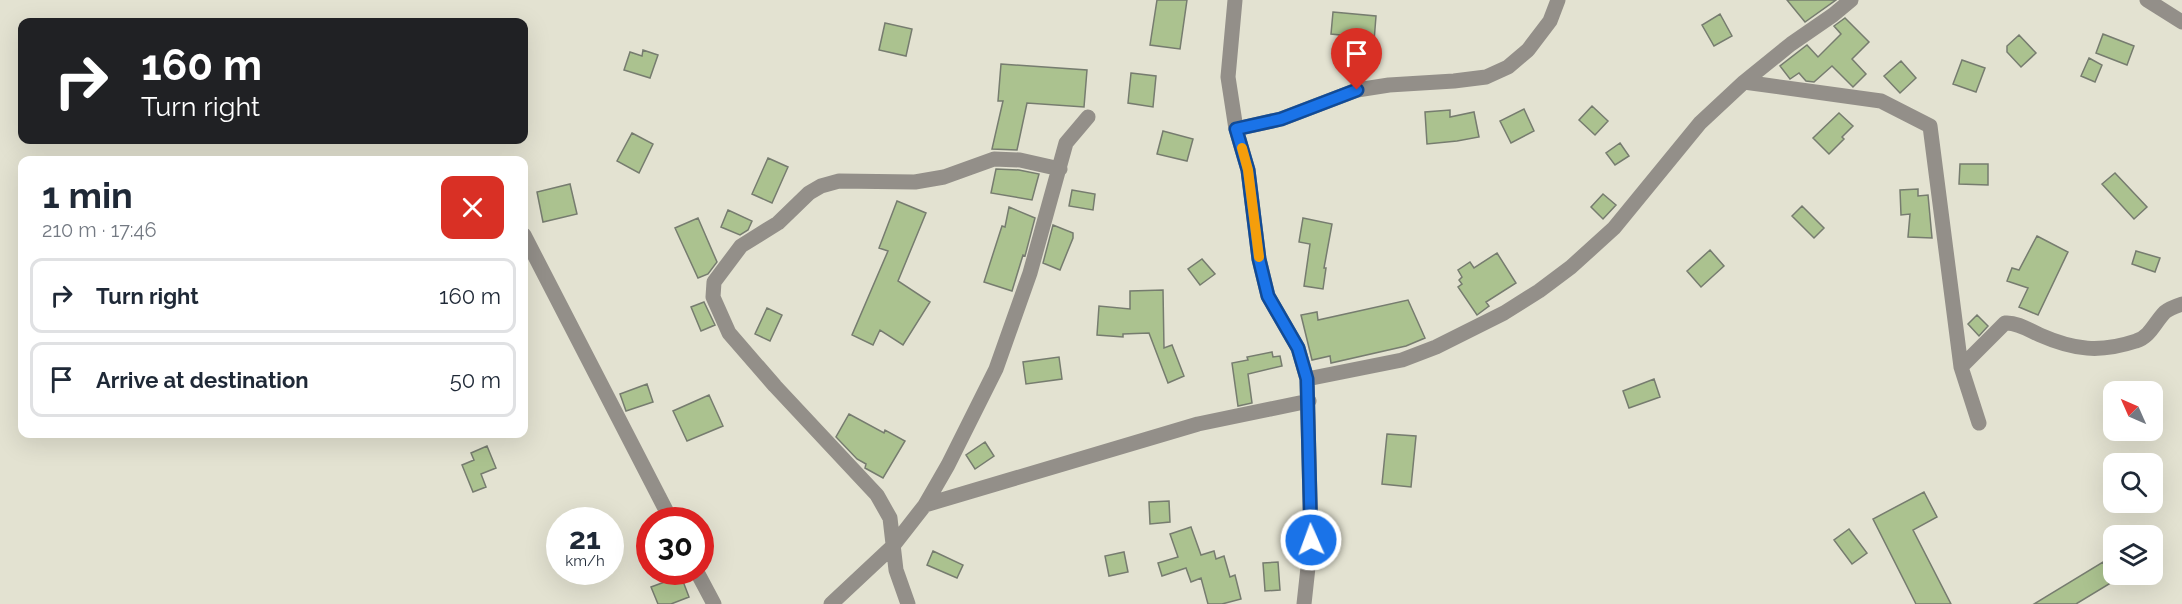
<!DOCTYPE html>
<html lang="en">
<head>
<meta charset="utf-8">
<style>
	:root { --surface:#fff; --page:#f2f2f3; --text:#1f2937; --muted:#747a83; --line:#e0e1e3 }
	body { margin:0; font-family:Raleway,sans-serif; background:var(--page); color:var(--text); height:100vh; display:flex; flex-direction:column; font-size:22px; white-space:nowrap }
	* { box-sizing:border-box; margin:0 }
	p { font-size:20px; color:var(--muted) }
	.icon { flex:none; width:33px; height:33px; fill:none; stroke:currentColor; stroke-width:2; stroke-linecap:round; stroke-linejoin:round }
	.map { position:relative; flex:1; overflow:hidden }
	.side { position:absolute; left:18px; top:156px; width:510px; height:282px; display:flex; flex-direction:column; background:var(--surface); border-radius:12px; box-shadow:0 6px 24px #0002 }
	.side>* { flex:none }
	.banner { position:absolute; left:18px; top:18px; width:510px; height:126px; border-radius:12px; box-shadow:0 6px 24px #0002; background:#202124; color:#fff; overflow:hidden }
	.needle { width:39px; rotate:315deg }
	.controls { position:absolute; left:2103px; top:381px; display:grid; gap:12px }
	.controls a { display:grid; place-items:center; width:60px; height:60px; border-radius:12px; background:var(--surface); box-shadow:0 6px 24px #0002; font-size:30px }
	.speed { position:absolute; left:546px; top:507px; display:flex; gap:12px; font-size:30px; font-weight:700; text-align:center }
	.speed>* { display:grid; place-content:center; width:78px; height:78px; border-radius:50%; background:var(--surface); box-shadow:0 6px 24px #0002; line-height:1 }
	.speed small { font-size:15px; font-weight:400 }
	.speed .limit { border:9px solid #d22; background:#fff; color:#111 }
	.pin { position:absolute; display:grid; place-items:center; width:51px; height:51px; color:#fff; margin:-62px -26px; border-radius:50% 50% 50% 0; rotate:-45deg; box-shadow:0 0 6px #0007 }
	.pin .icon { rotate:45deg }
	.me { position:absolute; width:66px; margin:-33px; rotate:358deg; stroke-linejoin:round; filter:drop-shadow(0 0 4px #0008) }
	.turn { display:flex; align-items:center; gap:21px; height:126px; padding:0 24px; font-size:27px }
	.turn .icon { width:78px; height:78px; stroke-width:2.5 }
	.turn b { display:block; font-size:42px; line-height:51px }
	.round { display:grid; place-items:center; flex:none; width:63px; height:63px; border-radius:12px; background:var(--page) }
	.summary { display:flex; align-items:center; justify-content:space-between; height:102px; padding:0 24px }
	h1 { font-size:36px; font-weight:700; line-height:45px }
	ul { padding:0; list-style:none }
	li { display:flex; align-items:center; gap:18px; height:75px; margin:0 12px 9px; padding:0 12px; border:3px solid var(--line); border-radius:12px }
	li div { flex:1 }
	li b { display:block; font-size:22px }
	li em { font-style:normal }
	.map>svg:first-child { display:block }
	.building { fill:#abc28f; stroke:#767c6f; stroke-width:1.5 }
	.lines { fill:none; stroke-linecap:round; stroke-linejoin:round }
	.minor { stroke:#938f89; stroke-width:15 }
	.route-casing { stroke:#114b97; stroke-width:15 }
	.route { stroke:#1a73e8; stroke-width:10 }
	.slow { stroke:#f59e0b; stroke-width:10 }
</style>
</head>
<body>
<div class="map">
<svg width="2182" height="604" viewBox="0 0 2182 604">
	<rect width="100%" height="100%" fill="#e3e2d1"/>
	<path class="building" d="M1157 0H1187L1180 49 1150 45Z
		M1787 0H1836L1805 22Z
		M1333 12 1376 16 1372 67 1344 65 1345 44H1339L1340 35 1331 34Z
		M1720 14 1732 36 1714 46 1702 25Z
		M1845 18 1869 42 1852 59 1866 74 1853 87 1832 66 1814 82 1806 81 1799 73 1790 79 1780 66 1807 45 1818 57 1841 34 1834 26Z
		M885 23 912 29 906 56 879 50Z
		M2103 34 2134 46 2127 65 2096 53Z
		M2019 35 2036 53 2021 67 2007 52V46Z
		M643 50 658 55 650 78 624 70 630 52 642 56Z
		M2089 58 2102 65 2095 82 2081 76Z
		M1962 60 1985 68 1976 92 1953 84Z
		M1901 61 1916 78 1900 93 1884 76Z
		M1001 64 1087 70 1084 107 1027 103 1017 150 992 149 1003 101H998Z
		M1131 73 1156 76 1153 107 1128 103Z
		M1592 106 1608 121 1595 135 1579 120Z
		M1524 109 1534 131 1511 143 1500 121Z
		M1450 110V117L1474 112 1479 137 1457 141 1427 144 1425 112Z
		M1839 113 1853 126 1842 137 1844 139 1829 154 1813 138Z
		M1163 131 1193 139 1187 161 1157 154Z
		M632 133 653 144 639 173 617 161Z
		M1620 143 1629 156 1615 165 1606 153Z
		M768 158 788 167 772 203 752 194Z
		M1960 164H1988V185L1959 184Z
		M996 169 1019 170 1039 174 1032 200 991 193Z
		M2115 173 2147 207 2134 219 2102 184Z
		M570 184 577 214 543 222 537 192Z
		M1918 189V196L1928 195 1932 238 1908 237 1910 214 1901 215 1900 190Z
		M1072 190 1095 194 1093 210 1069 206Z
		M1603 194 1616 205 1603 219 1591 207Z
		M897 201 926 213 898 281 930 302 903 345 880 330 873 345 852 335 888 251 879 248Z
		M1802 206 1824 228 1814 238 1792 216Z
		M1009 207 1035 218 1025 256 1023 255 1012 291 984 282 1002 226 1005 227Z
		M728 210 752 221 748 230 740 235 721 227Z
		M698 218 717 262 708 274 698 278 675 228Z
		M1303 218 1332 224 1324 268H1326L1323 289 1304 286 1310 244 1299 242Z
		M1053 225 1073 233V238L1060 270 1043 263Z
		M2037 236 2068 252 2038 315 2019 307 2028 288 2007 281 2012 268 2019 270Z
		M1710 250 1724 266 1701 287 1687 271Z
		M2136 251 2160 258 2155 272 2132 264Z
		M1497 253 1516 283 1486 302 1489 306 1477 315 1458 287 1462 284 1459 280 1462 277 1458 270 1470 262 1474 268Z
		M1202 259 1215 274 1200 285 1188 269Z
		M1163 290 1164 348 1172 345 1184 376 1168 383 1149 333 1123 334V337L1097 335 1099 306 1130 309V291Z
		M1408 300 1425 338 1406 346 1331 363 1330 356 1312 360 1301 315 1317 312 1318 320Z
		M704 302 715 325 701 331 691 307Z
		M767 308 782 315 770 341 755 334Z
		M1977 315 1988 326 1979 336 1968 324Z
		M1272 352 1273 357 1280 356 1282 366 1248 374 1252 403 1238 406 1232 363 1248 360 1247 357Z
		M1059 357 1062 379 1026 384 1023 362Z
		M1654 379 1660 397 1629 408 1623 391Z
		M647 384 653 402 626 411 620 394Z
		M709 395 723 426 687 441 673 411Z
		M849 414 884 433 885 430 905 441 883 478 865 468 866 464 857 459 836 437Z
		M1387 434 1416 436 1411 487 1382 484Z
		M985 442 994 456 975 469 966 455Z
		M487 446 496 468 481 474 486 487 473 492 462 465 474 460 471 453Z
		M1924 492 1937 517 1913 530 1951 604H1916L1873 519Z
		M1169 501 1170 522 1150 524 1149 502Z
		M1191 527 1201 555 1214 551 1216 559 1224 556 1230 577 1235 575 1241 599 1222 604H1208L1201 578 1191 582 1186 568 1162 576 1158 563 1178 557 1170 534Z
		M1849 529 1867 553 1852 564 1834 540Z
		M933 551 963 565 957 578 927 565Z
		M1124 552 1128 572 1109 576 1105 556Z
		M1278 562 1280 590 1265 591 1263 563Z
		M2103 562 2114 581 2076 604H2034Z
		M681 576 689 597 671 604H658L651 587Z"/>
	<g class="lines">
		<path class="minor" d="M1235 0 1228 77 1236 129 1248 170 1259 259 1268 296 1298 348 1307 379 1311 540 1304 604
			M2147 0 2182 22
			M1744 82 1881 101 1930 126 1961 367 1979 423
			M1236 129 1281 119 1357 90 1389 85 1454 81 1486 77 1508 67 1528 50 1550 21 1558 0
			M524 235 671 520
			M1961 367 2005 323C2017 322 2029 330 2040 335 2074 350 2100 353 2136 341 2150 337 2155 322 2165 312 2170 308 2176 306 2182 304
			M1307 379 1402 360 1436 347 1504 313 1539 291 1571 267 1614 228 1700 123 1744 82 1791 44 1833 15 1851 0
			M925 505 1198 424 1309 401
			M697 572 714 604
			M831 604 893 546 925 505 948 465 996 369 1030 273 1066 143 1088 117
			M908 604 896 570 890 518 877 495 775 386 729 333 713 297 714 282 741 246 778 223 809 193 821 186 839 181 915 182 944 177 994 159 1020 160 1060 169"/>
	</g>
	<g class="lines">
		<defs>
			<path id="route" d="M1311 540 1307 379 1298 348 1268 296 1259 259 1248 170 1236 129 1281 119 1357 90"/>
		</defs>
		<use href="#route" class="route-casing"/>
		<use href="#route" class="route"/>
		<path class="slow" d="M1242 148 1248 170 1259 257"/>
	</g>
</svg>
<div class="controls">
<a><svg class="needle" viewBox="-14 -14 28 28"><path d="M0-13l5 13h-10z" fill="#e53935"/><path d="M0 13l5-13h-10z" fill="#747a83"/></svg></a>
<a><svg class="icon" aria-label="search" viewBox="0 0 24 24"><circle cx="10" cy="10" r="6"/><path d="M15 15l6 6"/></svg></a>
<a><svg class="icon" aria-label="layers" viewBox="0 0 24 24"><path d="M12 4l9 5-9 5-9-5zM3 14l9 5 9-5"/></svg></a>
</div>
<div class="speed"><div>21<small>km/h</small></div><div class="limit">30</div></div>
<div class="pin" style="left:1357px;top:90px;background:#d93025"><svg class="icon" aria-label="arrive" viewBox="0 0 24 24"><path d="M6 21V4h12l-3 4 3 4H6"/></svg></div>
<svg class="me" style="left:1311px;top:540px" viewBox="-20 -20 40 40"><circle r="17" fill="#1a73e8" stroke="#fff" stroke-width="3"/><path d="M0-11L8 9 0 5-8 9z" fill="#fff"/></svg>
<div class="banner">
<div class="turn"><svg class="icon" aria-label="right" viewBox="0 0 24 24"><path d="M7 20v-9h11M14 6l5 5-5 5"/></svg><div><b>160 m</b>Turn right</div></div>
</div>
<section class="side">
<div class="summary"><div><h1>1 min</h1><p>210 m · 17:46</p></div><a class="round" style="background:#d93025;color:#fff"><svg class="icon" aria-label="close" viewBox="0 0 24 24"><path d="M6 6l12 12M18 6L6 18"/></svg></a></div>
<ul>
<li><svg class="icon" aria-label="right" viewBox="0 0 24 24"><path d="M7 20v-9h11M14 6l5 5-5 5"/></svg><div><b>Turn right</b></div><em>160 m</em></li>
<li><svg class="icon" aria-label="arrive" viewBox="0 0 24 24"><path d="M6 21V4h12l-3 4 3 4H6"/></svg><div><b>Arrive at destination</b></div><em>50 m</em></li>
</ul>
</section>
</div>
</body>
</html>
